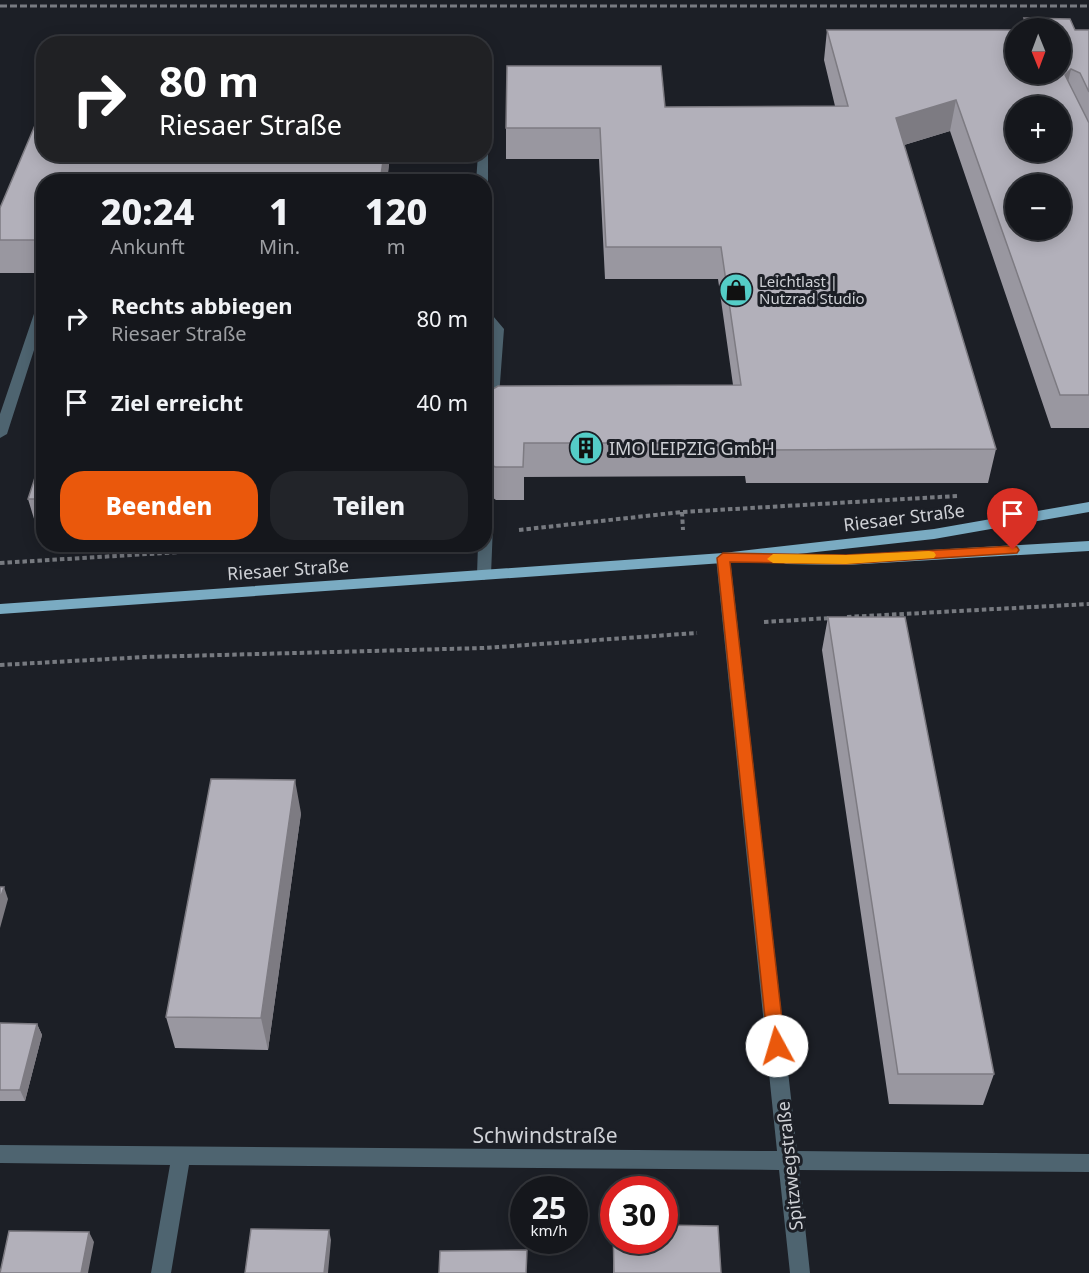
<!DOCTYPE html>
<html lang="de">
<head>
<meta charset="utf-8">
<style>
	:root { --surface:#15171c; --page:#222429; --text:#f1f3f6; --muted:#9d9fa3; --line:#34363b; --accent:#ea580c }
	body { margin:0; font-family:"Noto Sans",sans-serif; background:var(--page); color:var(--text); height:100vh; display:flex; flex-direction:column; font-size:22px; white-space:nowrap }
	* { box-sizing:border-box; margin:0 }
	p { font-size:20px; color:var(--muted) }
	.icon { flex:none; width:33px; height:33px; fill:none; stroke:currentColor; stroke-width:2; stroke-linecap:round; stroke-linejoin:round }
	.map { position:relative; flex:1; overflow:hidden }
	.sheet { position:absolute; left:36px; top:174px; width:456px; height:378px; display:flex; flex-direction:column; background:var(--surface); border-radius:24px; box-shadow:0 3px 15px #0003,0 0 0 2px var(--line) }
	.sheet>* { flex:none }
	.banner { position:absolute; left:36px; top:36px; width:456px; height:126px; border-radius:24px; box-shadow:0 3px 15px #0003,0 0 0 2px var(--line); background:#202124; color:#fff; overflow:hidden }
	.needle { width:39px; rotate:179deg }
	.tools { position:absolute; left:1005px; top:18px; display:grid; gap:12px }
	.tools a { display:grid; place-items:center; width:66px; height:66px; border-radius:50%; background:var(--surface); box-shadow:0 3px 15px #0003,0 0 0 2px var(--line); font-size:30px }
	.speed { position:absolute; left:510px; top:1176px; display:flex; gap:12px; font-size:30px; font-weight:700; text-align:center }
	.speed>* { display:grid; place-content:center; width:78px; height:78px; border-radius:50%; background:var(--surface); box-shadow:0 3px 15px #0003,0 0 0 2px var(--line); line-height:1 }
	.speed small { font-size:15px; font-weight:400 }
	.speed .limit { border:9px solid #d22; background:#fff; color:#111 }
	.pin { position:absolute; display:grid; place-items:center; width:51px; height:51px; color:#fff; margin:-62px -26px; border-radius:50% 50% 50% 0; rotate:-45deg; box-shadow:0 0 6px #0007 }
	.pin .icon { rotate:45deg }
	.me { position:absolute; width:66px; margin:-33px; rotate:354deg; stroke-linejoin:round; filter:drop-shadow(0 0 4px #0008) }
	.turn { display:flex; align-items:center; gap:21px; height:126px; padding:0 24px; font-size:27px }
	.turn .icon { width:78px; height:78px; stroke-width:2.5 }
	.turn b { display:block; font-size:42px; line-height:51px }
	.eta { display:flex; justify-content:space-evenly; align-items:center; height:102px; text-align:center }
	.eta b { font-size:36px; font-weight:800; line-height:42px }
	.primary-button { display:flex; gap:12px; margin-top:auto; padding:12px 24px }
	.primary-button a { flex:1; height:69px; border-radius:24px; background:var(--accent); color:#fff; font-size:24px; font-weight:800; line-height:69px; text-align:center }
	.primary-button a+a { background:var(--page); color:var(--text) }
	ul { padding:0; list-style:none }
	li { display:flex; align-items:center; gap:18px; height:84px; padding:0 24px }
	li div { flex:1 }
	li b { display:block; font-size:22px }
	li em { font-style:normal }
	.map>svg:first-child { display:block }
	.lines { fill:none; stroke-linecap:round; stroke-linejoin:round }
	.path { stroke:#777a80; stroke-width:4; stroke-dasharray:4.5 3; stroke-linecap:butt }
	.minor { fill:#4e6470; fill-rule:evenodd }
	.major { fill:#7aabc2; fill-rule:evenodd }
	.rail { stroke:#787b81; stroke-width:3; stroke-dasharray:7 3; stroke-linecap:butt }
	.wall { fill:#9997a0 }
	.shaded-wall { fill:#7d7b82 }
	.building { fill:#b2b0ba; stroke:#7d7b82; stroke-width:1.5; fill-rule:evenodd }
	.route { fill:#ea580c; stroke:#983908; stroke-width:1.5 }
	.slow { fill:#f59e0b }
	.labels { text-anchor:middle; dominant-baseline:central; stroke-width:6; stroke-linejoin:round; paint-order:stroke }
	.far-poi-label { font-size:15px; fill:#cfd1d6; stroke:#1c1f26; text-anchor:start }
	.poi-label { font-size:18px; fill:#cfd1d6; stroke:#1c1f26; text-anchor:start }
	.street-label { font-size:18px; fill:#cfd1d6; stroke:#1c1f26 }
	.near-street-label { font-size:21px; fill:#cfd1d6; stroke:#1c1f26 }
</style>
</head>
<body>
<div class="map">
<svg width="1089" height="1273" viewBox="0 0 1089 1273">
	<rect width="100%" height="100%" fill="#1c1f26"/>
	<g class="lines">
		<path class="path" d="M682 512 683 530
			M519 530 682 512 957 496
			M0 563 313 544
			M847 617 1089 604
			M764 622 831 618
			M0 665 145 657 484 648 697 633"/>
		<path class="minor" d="M485 71 490 74 489 84 484 87Z
			M484 151 488 154V182L484 185V182H476L478 154H484Z
			M37 305H44V319L7 434 0 438V414Z
			M484 309 488 310 504 329 498 410 491 414 484 410 492 329 484 321Z
			M487 495 494 500 491 575 484 580 477 575 478 544H484V496Z
			M723 553 730 558 797 1151 1089 1154V1172L799 1170 810 1273H790L779 1170 189 1165 171 1273H151L170 1165 0 1163V1145L777 1151 716 558Z"/>
		<path class="major" d="M1089 502V512L934 539 798 554 846 555 1089 541V551L846 565 786 564 781 562 779 559 780 556 723 563 0 614V604L723 553 934 529Z"/>
		<path class="rail" d="M0 6H1089"/>
	</g>
	<path class="wall" d="M1024 18 1075 30H1089V428H1051L950 131 904 145 996 449 988 483H746L745 476 524 477V500H496L486 493 484 494V390L488 392 733 385 718 279H605L599 159H506V128L665 107 835 106 824 60 827 30 1016 74 1060 28H1022Z
		M44 154H390L387 182H44V273H0V208Z
		M44 450V532H38L28 499Z
		M828 617 994 1074 983 1105 889 1104 822 650Z
		M301 813 268 1050 175 1048 166 1017Z
		M0 1023 37 1024 42 1035 25 1101H0Z
		M613 1224 721 1273H613Z"/>
	<path class="shaded-wall" d="M1071 69 1064 100 1065 75Z
		M956 100 950 131 891 149 896 118Z
		M384 154H390L387 182H380Z
		M485 459 486 493 484 494V460Z
		M295 780 301 813 268 1050 261 1018Z
		M4 887 8 899 0 928V899Z
		M37 1024 42 1035 25 1101 20 1090Z
		M329 1230 331 1240 328 1273H324Z
		M89 1232 94 1242 88 1273H81Z"/>
	<path class="building" d="M1024 18 1070 19 1075 30H1089V92L1080 73 1071 69 1065 75 1089 123V395H1060L956 100 896 118 996 449 750 450 749 443H524L523 467H495L484 460V390L488 392 498 386 741 385 721 247H606L600 128H506L507 66H661L665 107 848 106 827 30H1016V74H1060V28H1029ZM1016 106H1060V152H1016ZM1016 184H1060V230H1016Z
		M176 41H289V44H175Z
		M44 104V154H384L380 182H44V240H0V208Z
		M44 450V499H28Z
		M828 617H905L994 1074H898Z
		M211 779 295 780 261 1018 166 1017Z
		M0 887H4L0 899Z
		M0 1023 37 1024 20 1090H0Z
		M613 1224 614 1240H664V1225L718 1226 721 1273H614Z
		M251 1229 329 1230 324 1273H245Z
		M9 1231 89 1232 81 1273H0Z
		M527 1250 526 1273H439L440 1251Z"/>
	<path class="route" d="M1013 546 1017 547 1019 550 1017 553 846 564 730 562 785 1046 783 1051 777 1054 771 1051 768 1046 717 558 723 553 846 555Z"/>
	<path class="slow" d="M929 551 934 552 936 555 934 558 846 564 773 563 767 559 773 554 846 555Z"/>
	<defs>
		<symbol id="shop-disc" viewBox="-11 -11 22 22"><circle r="9.5" fill="#54cdc7" stroke="#1c1f26"/><path d="M-5-2.5h2.3a2.7 3.5 0 0 1 5.4 0H5L5.5 6h-11ZM-1.5-2.5h3a1.5 2.3 0 0 0-3 0Z" fill="#111"/></symbol>
		<symbol id="building-disc" viewBox="-11 -11 22 22"><circle r="9.5" fill="#54cdc7" stroke="#1c1f26"/><path d="M-4-6H4V6H1V3H-1V6H-4ZM-2.5-4.3h1.7v1.8h-1.7ZM.8-4.3h1.7v1.8H.8ZM-2.5-1h1.7V.8h-1.7ZM.8-1h1.7V.8H.8Z" fill="#111"/></symbol>
	</defs>
	<g fill-rule="evenodd">
		<use href="#shop-disc" x="717" y="271" width="38" height="38"/>
		<use href="#building-disc" x="567" y="429" width="38" height="38"/>
	</g>
	<g class="labels">
		<g class="far-poi-label">
			<text x="759" y="281">Leichtlast |<tspan x="759" dy="17">Nutzrad Studio</tspan></text>
		</g>
		<g class="poi-label">
			<text x="609" y="448">IMO LEIPZIG GmbH</text>
		</g>
		<g class="street-label">
			<text transform="translate(904 517) rotate(-7)">Riesaer Straße</text>
			<text transform="translate(288 569) rotate(-4)">Riesaer Straße</text>
			<text transform="translate(789 1166) rotate(-96)">Spitzwegstraße</text>
		</g>
		<g class="near-street-label">
			<text x="545" y="1135">Schwindstraße</text>
		</g>
	</g>
</svg>
<div class="tools">
<a><svg class="needle" viewBox="-14 -14 28 28"><path d="M0-13l5 13h-10z" fill="#e53935"/><path d="M0 13l5-13h-10z" fill="#9d9fa3"/></svg></a>
<a>+</a>
<a>−</a>
</div>
<div class="speed"><div>25<small>km/h</small></div><div class="limit">30</div></div>
<div class="pin" style="left:1013px;top:550px;background:#d93025"><svg class="icon" aria-label="arrive" viewBox="0 0 24 24"><path d="M6 21V4h12l-3 4 3 4H6"/></svg></div>
<svg class="me" style="left:777px;top:1046px" viewBox="-20 -20 40 40"><circle r="19" fill="#fff"/><path d="M0-13L10 11 0 6-10 11z" fill="#ea580c"/></svg>
<div class="banner">
<div class="turn"><svg class="icon" aria-label="right" viewBox="0 0 24 24"><path d="M7 20v-9h11M14 6l5 5-5 5"/></svg><div><b>80 m</b>Riesaer Straße</div></div>
</div>
<section class="sheet">
<div class="eta">
<div><b>20:24</b><p>Ankunft</p></div>
<div><b>1</b><p>Min.</p></div>
<div><b>120</b><p>m</p></div>
</div>
<ul>
<li><svg class="icon" aria-label="right" viewBox="0 0 24 24"><path d="M7 20v-9h11M14 6l5 5-5 5"/></svg><div><b>Rechts abbiegen</b><p>Riesaer Straße</p></div><em>80 m</em></li>
<li><svg class="icon" aria-label="arrive" viewBox="0 0 24 24"><path d="M6 21V4h12l-3 4 3 4H6"/></svg><div><b>Ziel erreicht</b></div><em>40 m</em></li>
</ul>
<div class="primary-button"><a>Beenden</a><a>Teilen</a></div>
</section>
</div>
</body>
</html>
